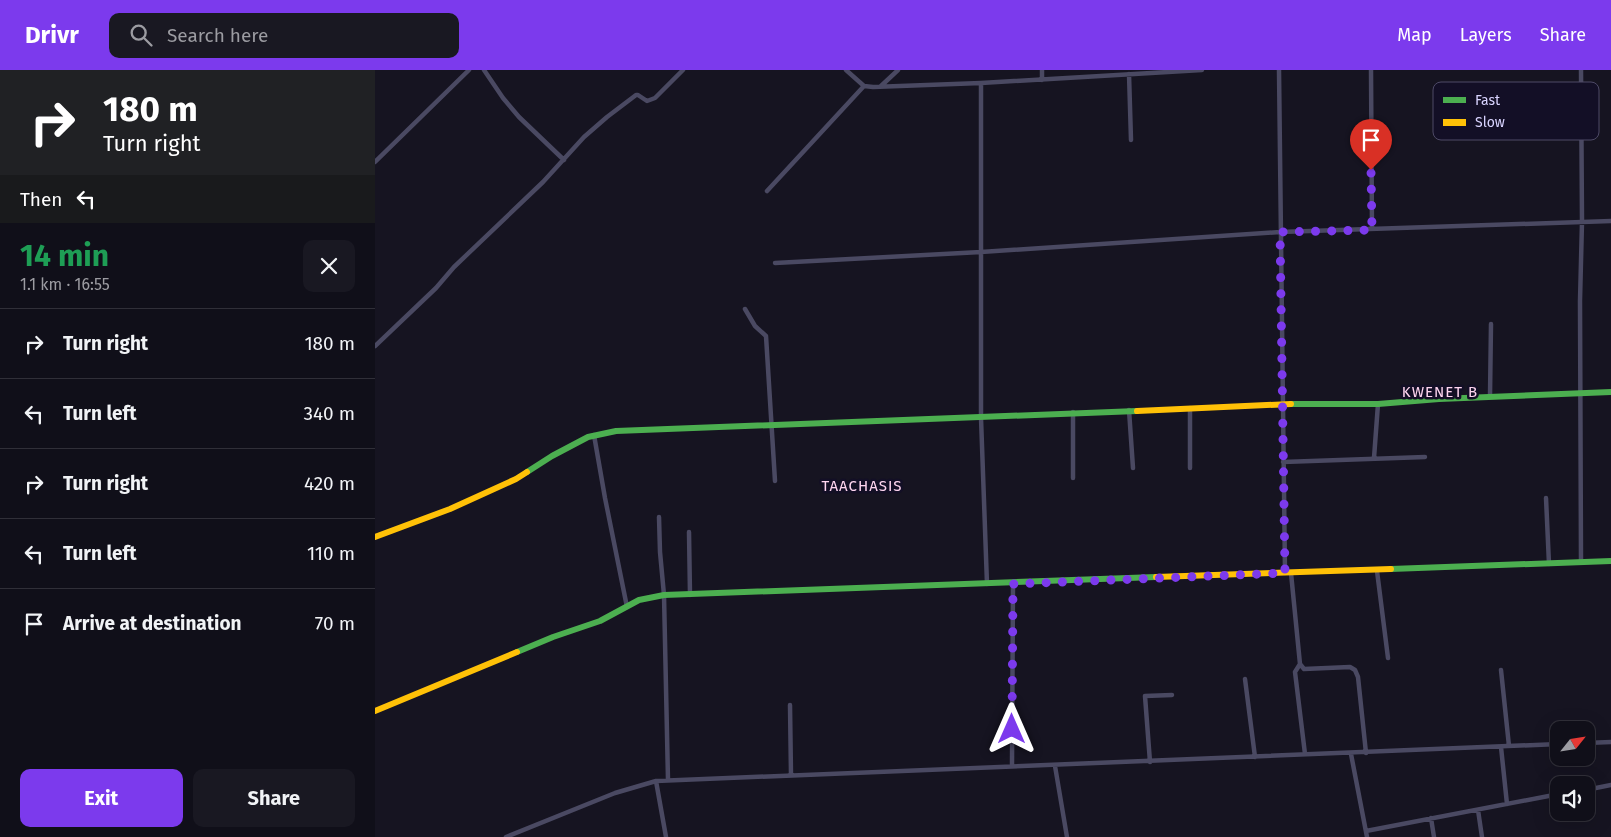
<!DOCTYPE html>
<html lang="en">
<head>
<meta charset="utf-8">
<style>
	:root { --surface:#100f19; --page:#191822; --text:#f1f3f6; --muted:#9c9ca2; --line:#302f38; --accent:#7c3aed }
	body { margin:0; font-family:"Fira Sans",sans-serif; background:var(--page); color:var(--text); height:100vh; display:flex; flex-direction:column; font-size:19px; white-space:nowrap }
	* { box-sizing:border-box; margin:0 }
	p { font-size:16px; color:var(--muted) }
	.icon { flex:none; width:28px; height:28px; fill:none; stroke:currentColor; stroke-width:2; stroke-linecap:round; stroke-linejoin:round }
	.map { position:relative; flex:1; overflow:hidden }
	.side { display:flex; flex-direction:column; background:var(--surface); width:375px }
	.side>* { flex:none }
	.top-card { background:#202124; color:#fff; overflow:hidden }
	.needle { width:32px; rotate:60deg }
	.fabs { position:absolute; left:1175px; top:651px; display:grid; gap:10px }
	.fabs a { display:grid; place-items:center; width:45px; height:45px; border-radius:10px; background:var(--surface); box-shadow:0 5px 20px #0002,0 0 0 1px var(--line); font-size:25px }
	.pin { position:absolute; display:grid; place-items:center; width:42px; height:42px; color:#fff; margin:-51px -21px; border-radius:50% 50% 50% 0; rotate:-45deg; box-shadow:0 0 5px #0007 }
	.pin .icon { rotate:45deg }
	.me { position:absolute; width:55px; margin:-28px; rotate:0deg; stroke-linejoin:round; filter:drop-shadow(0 0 4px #0008) }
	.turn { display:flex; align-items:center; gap:18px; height:105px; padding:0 20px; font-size:22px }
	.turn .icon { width:65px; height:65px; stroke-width:2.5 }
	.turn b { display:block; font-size:35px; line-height:42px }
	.then { display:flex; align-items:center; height:48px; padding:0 20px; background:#0003; gap:10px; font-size:19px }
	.round { display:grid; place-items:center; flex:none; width:52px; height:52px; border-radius:10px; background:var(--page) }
	.headline { display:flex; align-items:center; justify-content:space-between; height:85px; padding:0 20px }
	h1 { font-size:30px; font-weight:700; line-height:38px; color:#1e9e55 }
	.cta { display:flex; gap:10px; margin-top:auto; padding:10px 20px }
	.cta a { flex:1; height:58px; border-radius:10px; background:var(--accent); color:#fff; font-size:20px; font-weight:700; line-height:58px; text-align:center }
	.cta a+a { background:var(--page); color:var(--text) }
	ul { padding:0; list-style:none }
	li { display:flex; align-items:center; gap:15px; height:70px; padding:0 20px; border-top:1px solid var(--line) }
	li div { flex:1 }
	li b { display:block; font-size:19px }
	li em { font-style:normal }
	header { display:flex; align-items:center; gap:30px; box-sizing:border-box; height:70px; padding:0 25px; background:var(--accent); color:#fff }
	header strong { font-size:24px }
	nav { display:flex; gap:28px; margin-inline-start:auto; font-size:18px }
	.search { width:350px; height:45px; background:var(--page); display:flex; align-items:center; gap:12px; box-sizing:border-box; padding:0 18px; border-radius:10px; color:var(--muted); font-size:19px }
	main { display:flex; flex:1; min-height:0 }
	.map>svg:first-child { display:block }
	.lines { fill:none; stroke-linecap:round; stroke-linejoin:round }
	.street { stroke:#4a4962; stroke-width:4.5 }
	.fast { stroke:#4caf50; stroke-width:6 }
	.slow { stroke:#ffc107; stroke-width:6 }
	.route { stroke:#7c3aed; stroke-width:9; stroke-dasharray:0 16.2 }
	.labels { text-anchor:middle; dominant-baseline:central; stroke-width:5; stroke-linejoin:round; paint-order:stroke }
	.quarter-label { font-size:15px; letter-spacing:1px; fill:#ffd6f0; stroke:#130f26 }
	.key { fill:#130f26; stroke:#4e4a67; stroke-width:1 }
	.key-label { font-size:14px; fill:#d9d4ff }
</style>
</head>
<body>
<header>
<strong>Drivr</strong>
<div class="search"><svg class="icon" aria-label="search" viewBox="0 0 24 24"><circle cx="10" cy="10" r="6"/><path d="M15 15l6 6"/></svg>Search here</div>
<nav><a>Map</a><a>Layers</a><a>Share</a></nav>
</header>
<main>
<section class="side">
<div class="top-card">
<div class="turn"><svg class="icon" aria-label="right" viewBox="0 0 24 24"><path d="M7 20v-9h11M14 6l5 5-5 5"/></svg><div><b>180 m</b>Turn right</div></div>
<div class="then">Then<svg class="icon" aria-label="left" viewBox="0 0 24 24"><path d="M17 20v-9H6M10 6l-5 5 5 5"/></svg></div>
</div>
<div class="headline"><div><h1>14 min</h1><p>1.1 km · 16:55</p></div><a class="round"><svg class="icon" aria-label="close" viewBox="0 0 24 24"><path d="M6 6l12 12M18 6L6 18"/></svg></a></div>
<ul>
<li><svg class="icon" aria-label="right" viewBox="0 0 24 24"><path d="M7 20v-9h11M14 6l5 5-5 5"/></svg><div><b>Turn right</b></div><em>180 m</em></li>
<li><svg class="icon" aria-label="left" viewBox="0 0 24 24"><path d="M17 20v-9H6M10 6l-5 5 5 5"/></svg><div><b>Turn left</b></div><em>340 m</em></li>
<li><svg class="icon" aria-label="right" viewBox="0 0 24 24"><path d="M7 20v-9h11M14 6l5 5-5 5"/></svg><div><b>Turn right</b></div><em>420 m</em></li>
<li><svg class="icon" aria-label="left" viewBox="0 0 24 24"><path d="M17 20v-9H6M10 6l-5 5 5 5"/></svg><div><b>Turn left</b></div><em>110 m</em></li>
<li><svg class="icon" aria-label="arrive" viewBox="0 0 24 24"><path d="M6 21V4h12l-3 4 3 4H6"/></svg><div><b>Arrive at destination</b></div><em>70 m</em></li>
</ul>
<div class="cta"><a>Exit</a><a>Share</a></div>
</section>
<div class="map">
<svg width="1236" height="767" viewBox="0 0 1236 767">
	<rect width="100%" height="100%" fill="#161421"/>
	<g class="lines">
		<path class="street" d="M109 0 128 28 144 47 189 90
			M471 0 489 16 498 17 606 13 827 0
			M667 0V10
			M904 0 910 503
			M996 0 997 159
			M754 4 756 70
			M606 13V348L612 514
			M506 16 523 0
			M0 92 94 0
			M392 121 489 16
			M400 193 606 182 905 162 1236 151
			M370 239 380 256 391 266 400 411
			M0 276 61 218 79 197 168 112 209 67 232 47 261 25H263L272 31 280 28 308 0
			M1115 326 1116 254
			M754 340 758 398
			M698 342V408
			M219 365 230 428 252 537
			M999 388 1003 334
			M908 392 1050 387
			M815 398V338
			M1171 428 1174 494
			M284 447 285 482 289 525 293 710
			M314 462 315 525
			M1206 492 1205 231 1207 152 1206 0
			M1002 501 1013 588
			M916 503 925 594 929 599 975 597 980 600 983 607 991 683
			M925 594 920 602 930 684
			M1126 600 1134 676
			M870 609 880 687
			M415 635 416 705
			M1211 673 1236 672
			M1126 677 1132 734
			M976 684 992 767
			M775 692 770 626 797 625
			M637 696 638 514
			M680 696 692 767
			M281 711 291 767
			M1211 720 1236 715
			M1103 740 1107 767
			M1056 748 1059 767
			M991 761 1184 724
			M131 767 240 723 281 711 1184 674"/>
		<path class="fast" d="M916 334H1003L1064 329 1236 322
			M152 402 177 386 213 367 241 361 762 341
			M1016 499 1236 491
			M142 582 178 567 225 551 264 530 289 525 781 507"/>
		<path class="slow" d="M762 341 916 334
			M0 467 75 439 141 409 152 402
			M781 507 1016 499
			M0 641 142 582"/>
	</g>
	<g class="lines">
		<path class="route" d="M637 659 638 514 910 503 905 162 997 160 996 100"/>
	</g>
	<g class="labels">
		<g class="quarter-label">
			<text x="1065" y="322">KWENET B</text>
			<text x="487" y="416">TAACHASIS</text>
		</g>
	</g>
	<rect x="1058" y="12" width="166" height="58" rx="8" class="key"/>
	<rect x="1068" y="27" width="23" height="6" fill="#4caf50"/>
	<rect x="1068" y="49" width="23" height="7" fill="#ffc107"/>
	<g class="key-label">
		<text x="1100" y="35">Fast</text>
		<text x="1100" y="57">Slow</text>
	</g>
</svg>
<div class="fabs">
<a><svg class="needle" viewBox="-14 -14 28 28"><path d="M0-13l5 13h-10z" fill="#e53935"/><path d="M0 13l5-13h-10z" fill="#9c9ca2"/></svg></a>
<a><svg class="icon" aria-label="sound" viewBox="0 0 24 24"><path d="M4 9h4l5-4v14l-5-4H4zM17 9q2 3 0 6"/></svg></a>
</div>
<div class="pin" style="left:996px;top:100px;background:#d93025"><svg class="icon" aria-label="arrive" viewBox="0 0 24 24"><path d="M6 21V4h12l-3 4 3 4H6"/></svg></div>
<svg class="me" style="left:637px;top:659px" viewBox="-20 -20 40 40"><path d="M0-17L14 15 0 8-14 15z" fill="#7c3aed" stroke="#fff" stroke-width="4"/></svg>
</div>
</main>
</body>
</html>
